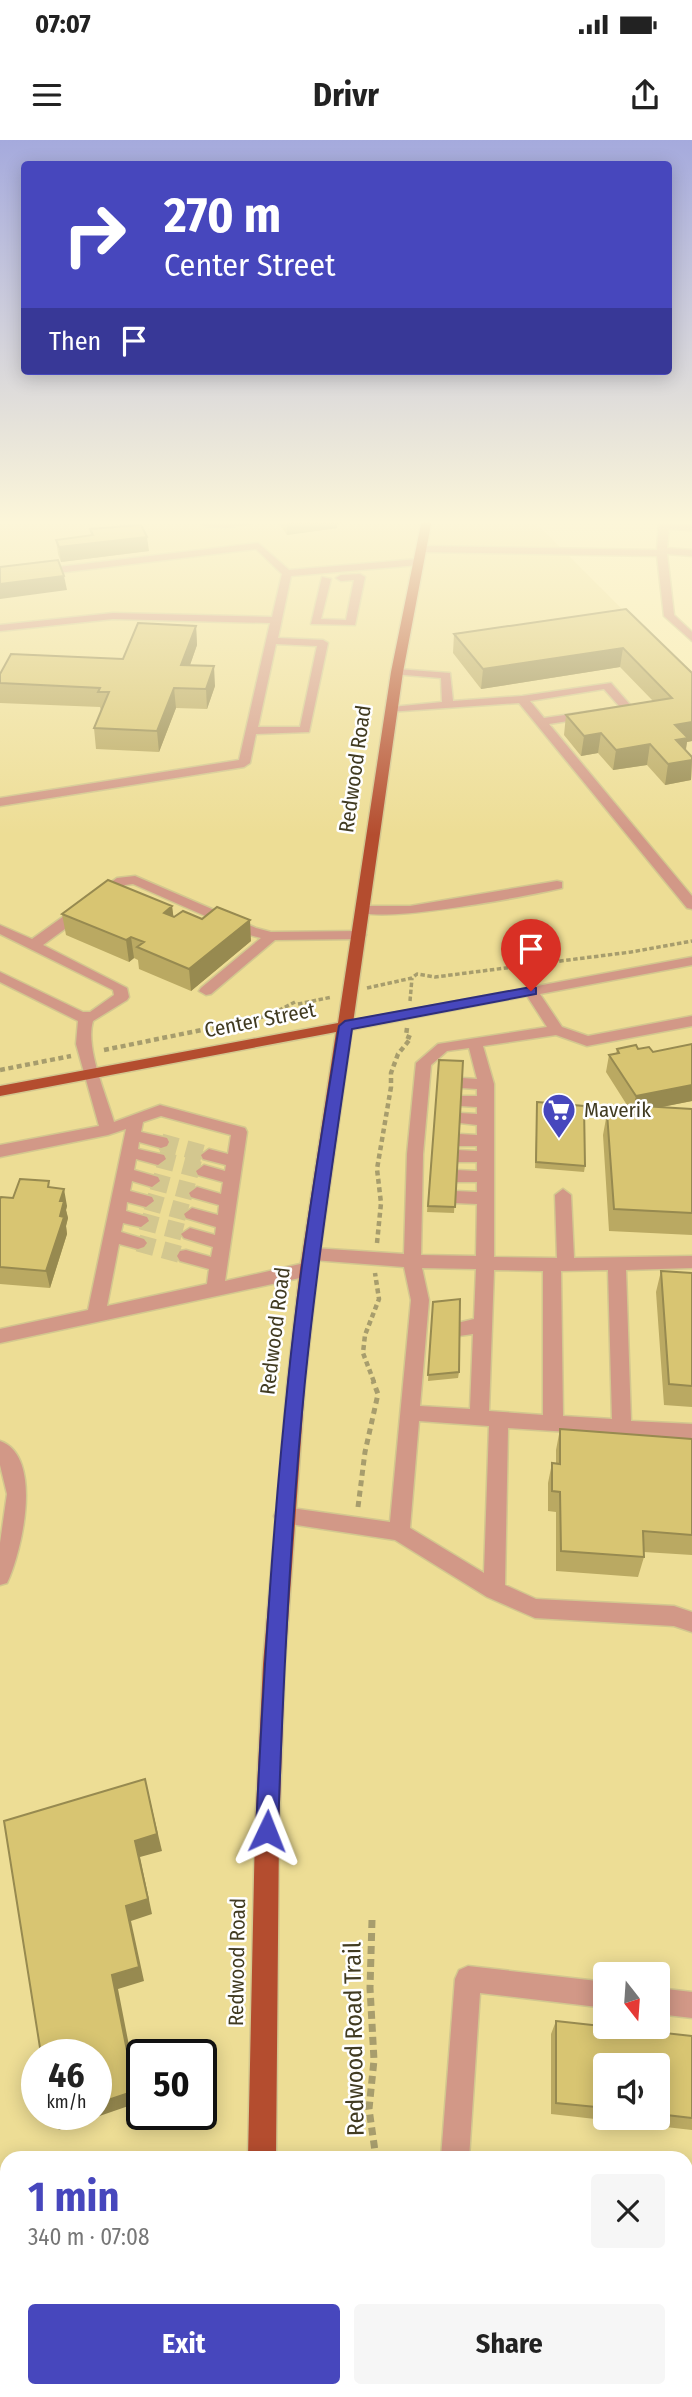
<!DOCTYPE html>
<html lang="en">
<head>
<meta charset="utf-8">
<style>
	:root { --surface:#fff; --page:#f6f6f6; --text:#222; --muted:#767676; --accent:#4747bd }
	body { margin:0; font-family:"Fira Sans Condensed",sans-serif; background:var(--page); color:var(--text); height:100vh; display:flex; flex-direction:column; font-size:26px; white-space:nowrap }
	* { box-sizing:border-box; margin:0 }
	p { font-size:23px; color:var(--muted) }
	.icon { flex:none; width:38px; height:38px; fill:none; stroke:currentColor; stroke-width:2; stroke-linecap:round; stroke-linejoin:round }
	.map { position:relative; flex:1; overflow:hidden }
	.details { position:absolute; left:0px; top:2011px; width:693px; height:247px; display:flex; flex-direction:column; background:var(--surface); border-radius:21px 21px 0 0; box-shadow:0 4px 18px #0003 }
	.details>* { flex:none }
	.banner { position:absolute; left:21px; top:21px; width:651px; height:214px; border-radius:7px; box-shadow:0 4px 18px #0003; background:#4747bd; color:#fff; overflow:hidden }
	.needle { width:46px; rotate:163deg }
	.controls { position:absolute; left:593px; top:1822px; display:grid; gap:14px }
	.controls a { display:grid; place-items:center; width:77px; height:77px; border-radius:7px; background:var(--surface); box-shadow:0 4px 18px #0003; font-size:35px }
	.speed { position:absolute; left:21px; top:1899px; display:flex; gap:14px; font-size:35px; font-weight:700; text-align:center }
	.speed>* { display:grid; place-content:center; width:91px; height:91px; border-radius:50%; background:var(--surface); box-shadow:0 4px 18px #0003; line-height:1 }
	.speed small { font-size:18px; font-weight:400 }
	.speed .limit { border:4px solid #111; border-radius:10px; background:#fff; color:#111 }
	.pin { position:absolute; display:grid; place-items:center; width:60px; height:60px; color:#fff; margin:-72px -30px; border-radius:50% 50% 50% 0; rotate:-45deg; box-shadow:0 0 7px #0007 }
	.pin .icon { rotate:45deg }
	.me { position:absolute; width:77px; margin:-38px; rotate:2deg; stroke-linejoin:round; filter:drop-shadow(0 0 5px #0008) }
	.turn { display:flex; align-items:center; gap:24px; height:147px; padding:0 28px; font-size:32px }
	.turn .icon { width:91px; height:91px; stroke-width:2.5 }
	.turn b { display:block; font-size:49px; line-height:60px }
	.then { display:flex; align-items:center; height:66px; padding:0 28px; background:#0003; gap:14px; font-size:26px }
	.round { display:grid; place-items:center; flex:none; width:74px; height:74px; border-radius:7px; background:var(--page) }
	.headline { display:flex; align-items:center; justify-content:space-between; height:119px; padding:0 28px }
	h1 { font-size:42px; font-weight:700; line-height:52px; color:var(--accent) }
	.cta { display:flex; gap:14px; margin-top:auto; padding:14px 28px }
	.cta a { flex:1; height:80px; border-radius:7px; background:var(--accent); color:#fff; font-size:28px; font-weight:700; line-height:80px; text-align:center }
	.cta a+a { background:var(--page); color:var(--text) }
	.status { display:flex; justify-content:space-between; align-items:center; height:49px; padding:0 35px; background:var(--surface); direction:ltr }
	.status svg { height:19px; fill:currentColor }
	header { display:flex; justify-content:space-between; align-items:center; height:91px; padding:0 28px; background:var(--surface); font-size:32px; font-weight:700 }
	.map>svg:first-child { display:block }
	.built { fill:#eddd95; fill-rule:evenodd }
	.lines { fill:none; stroke-linecap:round; stroke-linejoin:round }
	.minor-tunnel { stroke:#d3c78f; stroke-width:17; stroke-dasharray:17 9; stroke-linecap:butt }
	.minor-casing { stroke:#d3c78f; stroke-width:3 }
	.major-casing { stroke:#d3c78f; stroke-width:3 }
	.path-far3 { stroke:#a79d6d; stroke-width:3.5; stroke-dasharray:4.5 2.5; stroke-linecap:butt }
	.path-far2 { stroke:#a79d6d; stroke-width:4.5; stroke-dasharray:5 3.5; stroke-linecap:butt }
	.path-far1 { stroke:#a79d6d; stroke-width:5; stroke-dasharray:6 4.5; stroke-linecap:butt }
	.path { stroke:#a79d6d; stroke-width:7; stroke-dasharray:8 5; stroke-linecap:butt }
	.minor { fill:#d29887; fill-rule:evenodd }
	.major { fill:#b44d2f; fill-rule:evenodd }
	.wall { fill:#baa962; fill-rule:evenodd }
	.shaded-wall { fill:#978a50 }
	.building { fill:#d8c572; stroke:#978a50; stroke-width:2 }
	.route { fill:#4747bd; stroke:#2e2e7b; stroke-width:2 }
	.labels { text-anchor:middle; dominant-baseline:central; stroke-width:5; stroke-linejoin:round; paint-order:stroke }
	.street-label { font-size:21px; fill:#413b21; stroke:#fff }
	.poi-label { font-size:21px; fill:#413b21; stroke:#fff; text-anchor:start }
	.near-street-label { font-size:24px; fill:#413b21; stroke:#fff }
</style>
</head>
<body>
<div class="status"><b>07:07</b><svg viewBox="0 0 49 12"><path d="M0 12V9h3v3zM5 12V6h3v6zM10 12V3h3v9zM15 12V0h3v12zM26 1h20v11H26zM47 4h2v5h-2z"/></svg></div>
<header><svg class="icon" aria-label="menu" viewBox="0 0 24 24"><path d="M4 6h16M4 12h16M4 18h16"/></svg>Drivr<svg class="icon" aria-label="share" viewBox="0 0 24 24"><path d="M12 15V3M7 8l5-5 5 5M5 13v7h14v-7"/></svg></header>
<div class="map">
<svg width="692" height="2257" viewBox="0 0 692 2257">
	<rect width="100%" height="100%" fill="#f8eaaa"/>
	<path class="built" d="M0 379H532L692 539V2257H0ZM606 1834H658V1886H606ZM37 1914H96V1974H37ZM142 1914H201V1974H142ZM606 1925H658V1978H606ZM7 2018H686V2250H7Z"/>
	<g class="lines">
		<path class="minor-tunnel" d="M161 1002 209 1015
			M158 1019 204 1031
			M152 1041 197 1053
			M146 1061 192 1074
			M141 1081 190 1094
			M138 1103 186 1116"/>
		<defs>
			<path id="minor" d="M200 379 226 382 273 379 226 388 204 386Z
				M659 379H669V383L692 384V390L669 389 667 408 692 410V416L667 414 674 475 692 492V501L664 476 657 416 422 412 417 409 422 406 657 410Z
				M258 403 289 430 418 419 423 422 418 425 291 436 278 498 323 500 328 503 309 592 256 594 250 623 244 627 0 666V658L239 620 270 483 113 479 0 491V485L113 473 272 477 282 434 256 409 0 440V434ZM276 504 317 506 300 587H258Z
				M360 434 365 437 355 485 311 484 322 437 331 439 321 479 346 480 354 440 341 441 336 438 341 435Z
				M397 529 450 533 453 561 522 556 611 543 632 567V571L549 584 692 756V769L687 768 519 563 388 572 386 570 392 567 442 562 441 538 393 534V530ZM604 549 620 567 544 578 530 561Z
				M135 736 256 788 271 792 359 791 366 795 359 799 275 800 211 854 206 855 199 851 201 848 261 798 246 794 133 744 125 745 43 805 127 848 129 857 127 860 93 881C85 908 106 954 114 982L160 965 245 988 247 992 225 1141 309 1122 315 1124 318 1129 315 1134 309 1136 0 1203V1189L88 1170 126 989 108 995 0 1017V1005L99 986 76 904 78 881 0 842V832L83 872H90L114 855 113 850 0 794V785L32 799 117 738ZM161 976 231 995 228 1014 209 1009 201 1015 203 1019 226 1025 225 1031 204 1025 196 1031 198 1035 223 1042 221 1054 197 1047 189 1053 191 1057 219 1065 218 1075 192 1068 184 1074 186 1078 216 1087 215 1095 190 1088 181 1094 184 1098 213 1107 211 1117 186 1110 180 1111 177 1116 180 1121 209 1129 207 1144 107 1166 119 1104 138 1109 144 1107 147 1103 144 1099 121 1092 123 1083 141 1087 149 1081 147 1077 126 1071 127 1062 146 1067 154 1061 152 1057 130 1051 132 1041 152 1047 160 1041 158 1037 134 1030 136 1019 158 1025 166 1019 164 1015 138 1009 139 1002 161 1008 167 1006 169 1002 167 998 141 992 143 982Z
				M557 741 562 742V748C532 755 374 786 356 770L363 766H410Z
				M692 817V825L540 854 562 887 588 896 692 876V886L587 906 556 895 483 906 494 944V1117L557 1118 555 1055 563 1049 571 1055 574 1118 692 1116V1128L626 1130 631 1281 692 1284V1300L508 1288 505 1445 536 1459 674 1466 692 1472V1492L674 1486 535 1478 487 1457 395 1400 277 1382 274 1376 277 1370 284 1367 390 1382 411 1160 404 1127 313 1120 307 1119 304 1114 307 1109 313 1108 404 1114 407 1014 416 923 438 904 547 887 527 856 345 891 338 886 340 883ZM469 908 477 939 462 938 454 943 462 948 477 949V956H461L453 961 461 966 477 967V974L460 973 452 978 460 983 477 985V995L459 994 451 1000 459 1006H477V1011L457 1010 449 1016 457 1022H477V1031L456 1030 448 1036 456 1042H477V1052L455 1051 447 1057 455 1063 477 1064 476 1116 421 1115 423 1014 431 925 447 911ZM422 1128 476 1129 474 1179 453 1184 450 1189 453 1194 459 1196 473 1194 470 1269 420 1266 429 1160ZM494 1130 543 1131V1275L489 1271ZM608 1130 612 1279 563 1276 561 1131ZM419 1281 489 1286 484 1433 410 1388Z
				M0 1301C44 1316 22 1412 7 1443L0 1445V1403L7 1354 0 1325Z
				M468 1826 606 1842V1868L480 1853 469 2018H441L455 1839 459 1830Z
				M658 1848 692 1852V1878L658 1874Z
				M686 2055 692 2056V2084L686 2083Z
				M7 2118V2146L0 2148V2120Z
				M27 2250H61L60 2257H24Z
				M448 2250H478V2257H448Z"/>
			<path id="major" d="M422 379H432L403 532 318 1129 305 1244 285 1524 279 1691 276 2018H248L255 1691 263 1524 287 1244 300 1129 336 892 0 956V946L338 883 391 532Z
				M250 2250H280V2257H250Z"/>
		</defs>
		<use href="#minor" class="minor-casing"/>
		<use href="#major" class="major-casing"/>
		<path class="path-far3" d="M367 848 412 838 417 834 435 837 631 812 692 801
			M410 861 412 838
			M298 864 332 857
			M218 886 268 876 295 862"/>
		<path class="path-far2" d="M104 910 226 885
			M0 930 71 916
			M377 1103 381 1063 377 1029 391 947V933L398 914 411 898 406 896 407 888
			M374 1242 363 1213 365 1195 379 1159 375 1133"/>
		<path class="path-far1" d="M358 1367 365 1312 378 1254 373 1241"/>
		<path class="path" d="M372 1780 370 1848 374 1920 369 1969 376 2018
			M365 2250V2257"/>
		<use href="#minor" class="minor"/>
		<use href="#major" class="major"/>
	</g>
	<path class="wall" d="M278 379H369V380L337 384V388L287 395 278 382Z
		M90 389 149 411 61 422 58 414 56 400 91 396Z
		M626 469 692 533V601L687 602 686 610 692 617 691 640 665 645 647 625 613 630 598 613 581 616 564 595 566 575 653 561 620 527 481 549 453 513 454 494Z
		M196 486 197 505 190 525 215 546 207 569 176 568 159 612 96 609 94 588 101 571 100 567 0 563V534L123 519Z
		M172 766 173 777 251 801 191 851 139 829 138 820 134 818 129 822 66 795 62 774Z
		M617 909H638L692 961 661 967 692 969V1095L609 1091 603 995 607 973 640 975 641 971 632 973 606 932 609 915 616 914Z
		M439 920 463 921 454 1073 427 1072Z
		M537 962 585 1026 584 1032 535 1028Z
		M51 1048 67 1066 66 1070 68 1078 66 1086 67 1094 50 1148 0 1144V1059L13 1058Z
		M661 1131 692 1133V1267L664 1265 656 1152Z
		M433 1162 459 1232 458 1238 428 1241Z
		M560 1289 692 1299V1415L644 1412V1417L638 1437 556 1431V1372L548 1371V1343L552 1323H556V1310Z
		M556 1881 692 1896V1990L551 1974V1894ZM606 1925H658V1978H606Z
		M530 2250H686L692 2257H530Z"/>
	<path class="shaded-wall" d="M296 379H369V380L337 384V388L287 395V380Z
		M147 397 149 411 61 422 59 407Z
		M64 436 67 450 0 459V444Z
		M196 486 197 505 183 545 181 525Z
		M623 508 620 527 481 549 483 529Z
		M214 526 215 546 207 569 206 549Z
		M174 548 176 568 159 612 157 591Z
		M692 582V601L687 602 684 619 671 605 675 585Z
		M601 593 598 613 581 616 584 596Z
		M650 604 647 625 613 630 616 610Z
		M692 620 691 640 665 645 668 624Z
		M172 766 175 788 164 773Z
		M250 780 251 801 191 851 189 829Z
		M131 797 134 818 129 822 126 800Z
		M692 945V961L642 971V966L641 971 632 973 636 956Z
		M64 1049 67 1066 66 1070 68 1078 66 1086 67 1094 50 1148 46 1131 60 1076V1061Z
		M149 1656 162 1711 140 1717 152 1774 131 1781 144 1841 118 1849 140 1962 59 1990 51 1979 66 1974H96V1964L112 1835 126 1766 135 1701Z"/>
	<path class="building" d="M141 385 147 397 59 407 56 400 93 395 90 389Z
		M58 420 64 436 0 444V427Z
		M626 469 692 533V582L675 585 688 598 676 600 692 617V620L668 624 650 604 616 610 601 593 584 596 566 575 672 558 623 508 483 529 454 494Z
		M138 483 196 486 181 525 214 526 206 549 174 548 157 591 94 588 109 552H98L100 548 0 543V534L11 514 123 519Z
		M108 740 172 766 164 773 174 777 183 771 202 779 217 767 250 780 189 829 137 807 144 802 131 797 126 800 62 774Z
		M692 904V945L636 956 609 915 619 913 617 909 636 905 638 909 649 907 653 912Z
		M439 920 463 921 455 1067 428 1066Z
		M537 962 584 966 585 1026 536 1022Z
		M642 966 692 969V1073L614 1069 607 973 642 975Z
		M20 1039 49 1041 48 1047 64 1049 60 1061H64L60 1076 64 1077 46 1131 0 1127V1059L1 1057 13 1058Z
		M661 1131 692 1133V1246L669 1244Z
		M460 1159 459 1232 428 1235 433 1162Z
		M560 1289 692 1299V1395L643 1391 644 1417 561 1411 560 1352 552 1351V1323L560 1324Z
		M145 1639 157 1694 135 1701 148 1759 126 1766 139 1827 112 1835 135 1951 96 1964V1914H41L4 1681Z
		M556 1881 692 1896V1978L658 1974V1925H606V1968L556 1963Z
		M51 1974H66L51 1979Z
		M686 2166 692 2167V2257H535V2250H686Z"/>
	<linearGradient id="sky" x2="0" y2="1"><stop stop-color="#a5aadd"/><stop offset="0.55" stop-color="#fcf6d9"/><stop offset="1" stop-color="#fcf6d9" stop-opacity="0"/></linearGradient>
	<rect width="692" height="695" fill="url(#sky)"/>
	<path class="route" d="M531 847 536 848V854L352 889C335 1006 317 1123 305 1241 290 1391 283 1541 278 1691L274 1699 267 1702 259 1699 256 1691C263 1541 272 1391 288 1242 300 1123 320 1004 339 886L345 881Z"/>
	<defs>
		<symbol id="supermarket-pin" viewBox="-11 -11 22 30"><path d="M0 17L-7.5 6A9.5 9.5 0 1 1 7.5 6Z" fill="#4747bd" stroke="#fff"/><path d="M-6-5.5h2.5l.6 2H6L4.5 2H-2.5L-4.4-4H-6ZM-1.5 3.2a1.3 1.3 0 1 0 .1 0ZM3 3.2a1.3 1.3 0 1 0 .1 0Z" fill="#fff"/></symbol>
	</defs>
	<g fill-rule="evenodd">
		<use href="#supermarket-pin" x="540" y="951" width="38" height="52"/>
	</g>
	<g class="labels">
		<g class="street-label">
			<text transform="translate(355 629) rotate(-82)">Redwood Road</text>
			<text transform="translate(260 880) rotate(-11)">Center Street</text>
			<text transform="translate(275 1191) rotate(-83)">Redwood Road</text>
			<text transform="translate(237 1822) rotate(-89)">Redwood Road</text>
		</g>
		<g class="poi-label">
			<text x="584" y="970">Maverik</text>
		</g>
		<g class="near-street-label">
			<text transform="translate(354 1899) rotate(-91)">Redwood Road Trail</text>
		</g>
	</g>
</svg>
<div class="controls">
<a><svg class="needle" viewBox="-14 -14 28 28"><path d="M0-13l5 13h-10z" fill="#e53935"/><path d="M0 13l5-13h-10z" fill="#767676"/></svg></a>
<a><svg class="icon" aria-label="sound" viewBox="0 0 24 24"><path d="M4 9h4l5-4v14l-5-4H4zM17 9q2 3 0 6"/></svg></a>
</div>
<div class="speed"><div>46<small>km/h</small></div><div class="limit">50</div></div>
<div class="pin" style="left:531px;top:851px;background:#d93025"><svg class="icon" aria-label="arrive" viewBox="0 0 24 24"><path d="M6 21V4h12l-3 4 3 4H6"/></svg></div>
<svg class="me" style="left:267px;top:1691px" viewBox="-20 -20 40 40"><path d="M0-17L14 15 0 8-14 15z" fill="#4747bd" stroke="#fff" stroke-width="4"/></svg>
<div class="banner">
<div class="turn"><svg class="icon" aria-label="right" viewBox="0 0 24 24"><path d="M7 20v-9h11M14 6l5 5-5 5"/></svg><div><b>270 m</b>Center Street</div></div>
<div class="then">Then<svg class="icon" aria-label="arrive" viewBox="0 0 24 24"><path d="M6 21V4h12l-3 4 3 4H6"/></svg></div>
</div>
<section class="details">
<div class="headline"><div><h1>1 min</h1><p>340 m · 07:08</p></div><a class="round"><svg class="icon" aria-label="close" viewBox="0 0 24 24"><path d="M6 6l12 12M18 6L6 18"/></svg></a></div>
<div class="cta"><a>Exit</a><a>Share</a></div>
</section>
</div>
</body>
</html>
